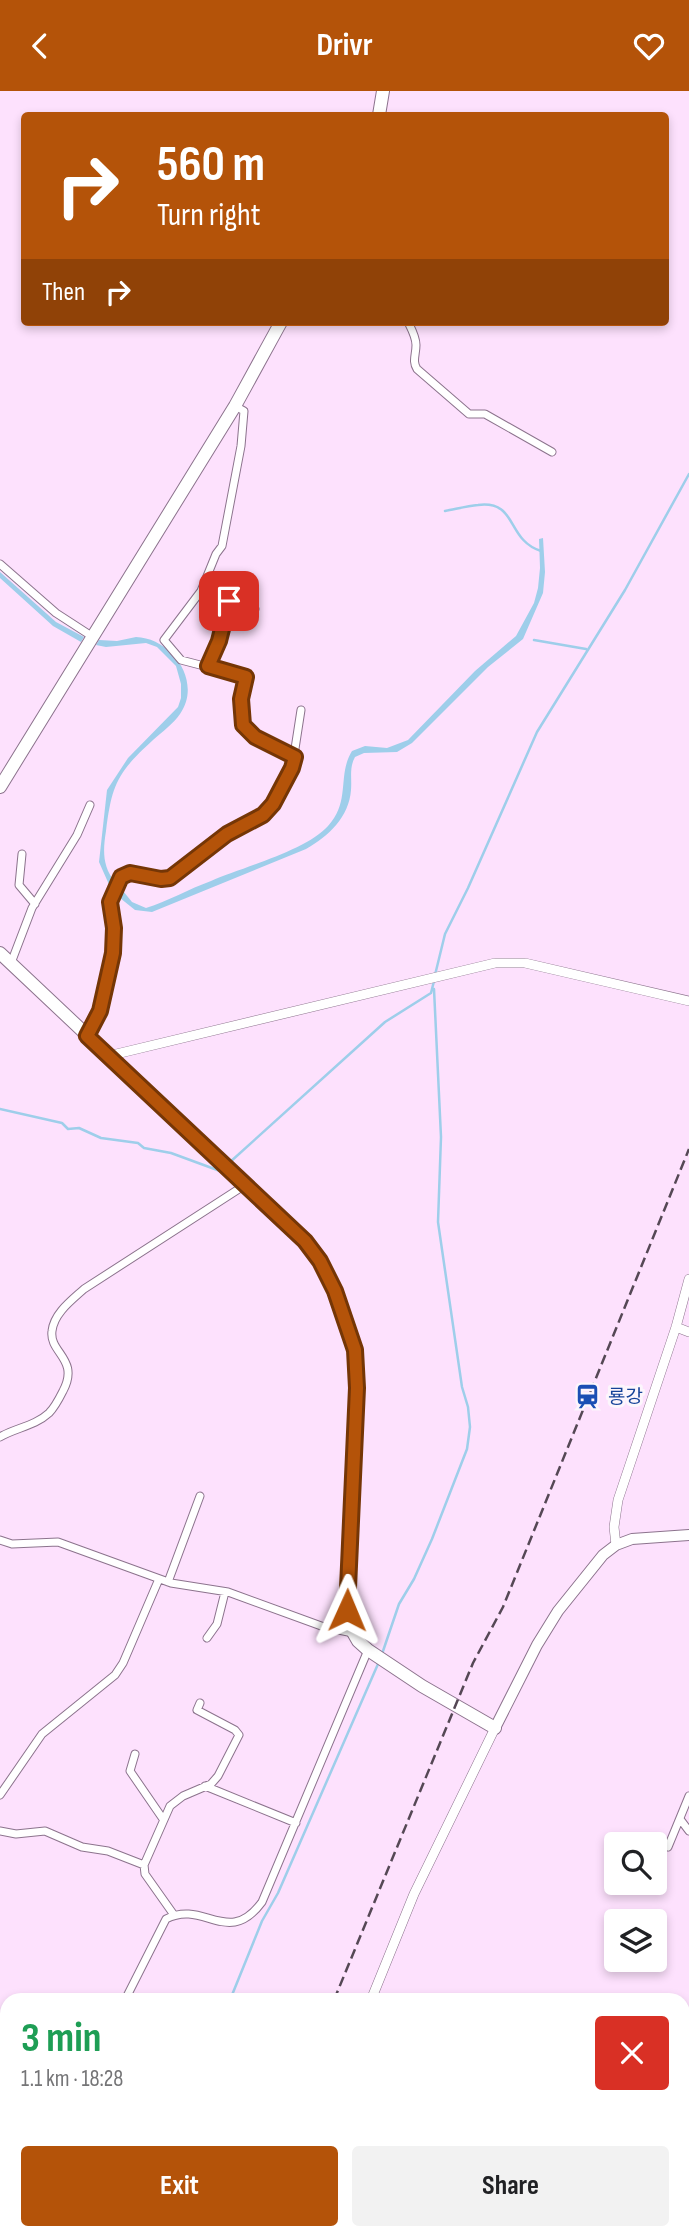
<!DOCTYPE html>
<html lang="en">
<head>
<meta charset="utf-8">
<style>
	:root { --surface:#fff; --page:#f2f2f2; --text:#202124; --muted:#757577; --accent:#b45309 }
	body { margin:0; font-family:"Sofia Sans Condensed","Noto Sans KR",sans-serif; background:var(--page); color:var(--text); height:100vh; display:flex; flex-direction:column; font-size:26px; white-space:nowrap }
	* { box-sizing:border-box; margin:0 }
	p { font-size:23px; color:var(--muted) }
	.icon { flex:none; width:38px; height:38px; fill:none; stroke:currentColor; stroke-width:2; stroke-linecap:round; stroke-linejoin:round }
	.map { position:relative; flex:1; overflow:hidden }
	.sheet { position:absolute; left:0px; top:1902px; width:690px; height:247px; display:flex; flex-direction:column; background:var(--surface); border-radius:21px 21px 0 0; box-shadow:0 4px 10px #0003 }
	.sheet>* { flex:none }
	.banner { position:absolute; left:21px; top:21px; width:648px; height:214px; border-radius:7px; box-shadow:0 4px 10px #0003; background:#b45309; color:#fff; overflow:hidden }
	.fabs { position:absolute; left:604px; top:1741px; display:grid; gap:14px }
	.fabs a { display:grid; place-items:center; width:63px; height:63px; border-radius:7px; background:var(--surface); box-shadow:0 4px 10px #0003; font-size:35px }
	.pin { position:absolute; display:grid; place-items:center; width:60px; height:60px; color:#fff; margin:-30px; border-radius:14px; box-shadow:0 4px 10px #0006 }
	.me { position:absolute; width:77px; margin:-38px; rotate:1deg; stroke-linejoin:round; filter:drop-shadow(0 0 5px #0008) }
	.turn { display:flex; align-items:center; gap:24px; height:147px; padding:0 21px; font-size:32px }
	.turn .icon { width:91px; height:91px; stroke-width:2.5 }
	.turn b { display:block; font-size:49px; line-height:60px }
	.then { display:flex; align-items:center; height:66px; padding:0 21px; background:#0003; gap:14px; font-size:26px }
	.round { display:grid; place-items:center; flex:none; width:74px; height:74px; border-radius:7px; background:var(--page) }
	.headline { display:flex; align-items:center; justify-content:space-between; height:119px; padding:0 21px }
	h1 { font-size:42px; font-weight:700; line-height:52px; color:#1e9e55 }
	.action { display:flex; gap:14px; margin-top:auto; padding:14px 21px }
	.action a { flex:1; height:80px; border-radius:7px; background:var(--accent); color:#fff; font-size:28px; font-weight:700; line-height:80px; text-align:center }
	.action a+a { background:var(--page); color:var(--text) }
	header { display:flex; justify-content:space-between; align-items:center; height:91px; padding:0 21px; background:var(--accent); color:#fff; font-size:32px; font-weight:700 }
	.map>svg:first-child { display:block }
	.water { fill:#9eceea }
	.lines { fill:none; stroke-linecap:round; stroke-linejoin:round }
	.stream { stroke:#9eceea; stroke-width:2.5 }
	.minor-casing { stroke:#8c738d; stroke-width:9 }
	.tertiary-casing { stroke:#8c738d; stroke-width:10 }
	.secondary-casing { stroke:#8c738d; stroke-width:12 }
	.primary-casing { stroke:#8c738d; stroke-width:14 }
	.minor { stroke:#fff; stroke-width:7 }
	.tertiary { stroke:#fff; stroke-width:9 }
	.secondary { stroke:#fff; stroke-width:10 }
	.primary { stroke:#fff; stroke-width:12 }
	.rail { stroke:#554855; stroke-width:2.5; stroke-dasharray:10 5; stroke-linecap:butt }
	.route-casing { stroke:#753606; stroke-width:18 }
	.route { stroke:#b45309; stroke-width:12 }
	.labels { text-anchor:middle; dominant-baseline:central; stroke-width:6; stroke-linejoin:round; paint-order:stroke }
	.transit-label { font-size:19px; fill:#164399; stroke:#fcf6fc; text-anchor:start }
</style>
</head>
<body>
<header><svg class="icon" aria-label="back" viewBox="0 0 24 24"><path d="M15 5l-7 7 7 7"/></svg>Drivr<svg class="icon" aria-label="heart" viewBox="0 0 24 24"><path d="M12 20l-8-8c-3-5 5-10 8-4 3-6 11-1 8 4z"/></svg></header>
<div class="map">
<svg width="689" height="2148" viewBox="0 0 689 2148">
	<rect width="100%" height="100%" fill="#fde1fd"/>
	<path class="water" d="M543 447 545 481 543 502 523 548 488 576 412 652 397 661 364 662 355 666C349 677 352 687 351 699 349 726 329 745 306 758L152 821 135 819 115 803 119 795 132 811 146 817C168 810 189 798 211 790 241 777 307 759 328 735 351 710 337 684 352 660L365 655 387 657 408 649 475 580 516 545 534 512 538 497 540 477 539 448Z
		M0 481 56 531 84 546 81 551 53 535 0 487Z
		M136 546C171 547 203 590 180 623 173 633 162 641 153 649 117 682 112 693 106 740 103 759 102 775 115 791L111 798 99 771 107 699 128 667 178 616 181 607V593L176 575 157 556 146 552 106 556 96 554 99 549 117 550Z"/>
	<g class="lines">
		<path class="stream" d="M445 420C456 418 467 415 478 414 518 409 506 449 541 460
			M534 549 586 558
			M435 884 445 843 468 797 537 641 625 499 689 383
			M0 1018 62 1032 68 1038 79 1037 101 1047 138 1052 144 1057 171 1062 220 1080 222 1079
			M229 1072 385 931 431 902 434 890
			M382 1563 399 1513 414 1488 432 1448 467 1358 470 1336 468 1316 462 1296 438 1131 441 1046 434 898
			M230 1909 262 1830 278 1802 378 1573
			M134 2148 136 2142"/>
		<defs>
			<path id="minor" d="M408 231C412 239 416 246 416 254 416 264 412 270 417 278L469 323H485L552 361
				M235 315 244 320 241 355 222 455 216 463 201 500 164 549 181 569 246 586 241 608 243 634 255 646 295 666
				M0 473 56 522 93 546
				M201 500 255 518
				M208 575 219 550 229 510
				M22 763 19 794 35 813
				M11 872 32 817 77 744 90 714
				M87 945 100 920 113 862 114 837 110 811 121 786 129 782 161 788 170 787 213 753 268 720 292 677 301 619
				M0 1346C15 1337 35 1335 49 1322 55 1316 59 1308 63 1300 80 1268 49 1262 52 1240 54 1222 72 1209 84 1198L245 1094
				M0 1449 12 1453 58 1451 171 1492 228 1501 324 1536 353 1542
				M168 1491 200 1405
				M207 1547 217 1533 225 1501
				M135 1663 130 1680 163 1728
				M205 1695 296 1732
				M0 1704 42 1643 115 1584 123 1572 159 1488
				M680 1728 689 1740
				M0 1740 16 1743 45 1740 82 1756 108 1760 144 1774
				M668 1756 689 1705
				M174 1824 145 1783 144 1774 170 1715 183 1705 211 1693 218 1685 239 1644 235 1639 197 1619 200 1612
				M125 1909 166 1828C204 1808 228 1857 262 1811L368 1559
				M0 2000H7
				M0 2066 7 2045
				M316 2142 325 2148
				M662 2142 678 2148
				M514 2148V2142
				M609 2148 620 2142"/>
			<path id="tertiary" d="M108 965 495 872H525L689 910
				M676 1236 689 1241
				M616 1454 614 1436 618 1409 676 1236 689 1188
				M371 1909 414 1803 495 1637
				M682 2063 689 2064
				M274 2148 277 2142"/>
			<path id="secondary" d="M495 1637 537 1554 558 1520 603 1464 616 1454 632 1448 689 1444"/>
			<path id="primary" d="M379 24 383 0
				M0 696 235 315 281 231
				M0 862 305 1150 320 1170 335 1200 355 1259 357 1297 347 1519 350 1536 358 1550 368 1559 422 1595 495 1637"/>
		</defs>
		<use href="#minor" class="minor-casing"/>
		<use href="#tertiary" class="tertiary-casing"/>
		<use href="#secondary" class="secondary-casing"/>
		<use href="#primary" class="primary-casing"/>
		<use href="#minor" class="minor"/>
		<use href="#tertiary" class="tertiary"/>
		<use href="#secondary" class="secondary"/>
		<use href="#primary" class="primary"/>
		<path class="rail" d="M334 1909 473 1572 503 1516 689 1058
			M235 2148 238 2142"/>
	</g>
	<g class="lines">
		<defs>
			<path id="route" d="M229 510 219 550 208 575 246 586 241 608 243 634 255 646 295 666 292 677 273 713 263 724 227 743 170 787 161 788 130 782 121 786 110 811 114 837 113 862 100 920 87 945 305 1150 320 1170 335 1200 355 1259 357 1297 347 1519"/>
		</defs>
		<use href="#route" class="route-casing"/>
		<use href="#route" class="route"/>
	</g>
	<defs>
		<symbol id="station-bare" viewBox="-9 -9 18 18"><path d="M-3-6H3Q5-6 5-4V2Q5 4 3 4L4.5 6H3L1.5 4h-3L-3 6H-4.5L-3 4Q-5 4-5 2V-4Q-5-6-3-6ZM-3.5-4v3h7v-3ZM-3.5 1v1.5H-2V1ZM2 1v1.5H3.5V1Z" fill="#1a4fb4" stroke="#fcf6fc" stroke-width="2.5" paint-order="stroke"/></symbol>
	</defs>
	<g fill-rule="evenodd">
		<use href="#station-bare" x="570" y="1288" width="35" height="35"/>
	</g>
	<g class="labels">
		<g class="transit-label">
			<text x="608" y="1306">룡강</text>
		</g>
	</g>
</svg>
<div class="fabs">
<a><svg class="icon" aria-label="search" viewBox="0 0 24 24"><circle cx="10" cy="10" r="6"/><path d="M15 15l6 6"/></svg></a>
<a><svg class="icon" aria-label="layers" viewBox="0 0 24 24"><path d="M12 4l9 5-9 5-9-5zM3 14l9 5 9-5"/></svg></a>
</div>
<div class="pin" style="left:229px;top:510px;background:#d93025"><svg class="icon" aria-label="arrive" viewBox="0 0 24 24"><path d="M6 21V4h12l-3 4 3 4H6"/></svg></div>
<svg class="me" style="left:347px;top:1519px" viewBox="-20 -20 40 40"><path d="M0-17L14 15 0 8-14 15z" fill="#b45309" stroke="#fff" stroke-width="4"/></svg>
<div class="banner">
<div class="turn"><svg class="icon" aria-label="right" viewBox="0 0 24 24"><path d="M7 20v-9h11M14 6l5 5-5 5"/></svg><div><b>560 m</b>Turn right</div></div>
<div class="then">Then<svg class="icon" aria-label="right" viewBox="0 0 24 24"><path d="M7 20v-9h11M14 6l5 5-5 5"/></svg></div>
</div>
<section class="sheet">
<div class="headline"><div><h1>3 min</h1><p>1.1 km · 18:28</p></div><a class="round" style="background:#d93025;color:#fff"><svg class="icon" aria-label="close" viewBox="0 0 24 24"><path d="M6 6l12 12M18 6L6 18"/></svg></a></div>
<div class="action"><a>Exit</a><a>Share</a></div>
</section>
</div>
</body>
</html>
